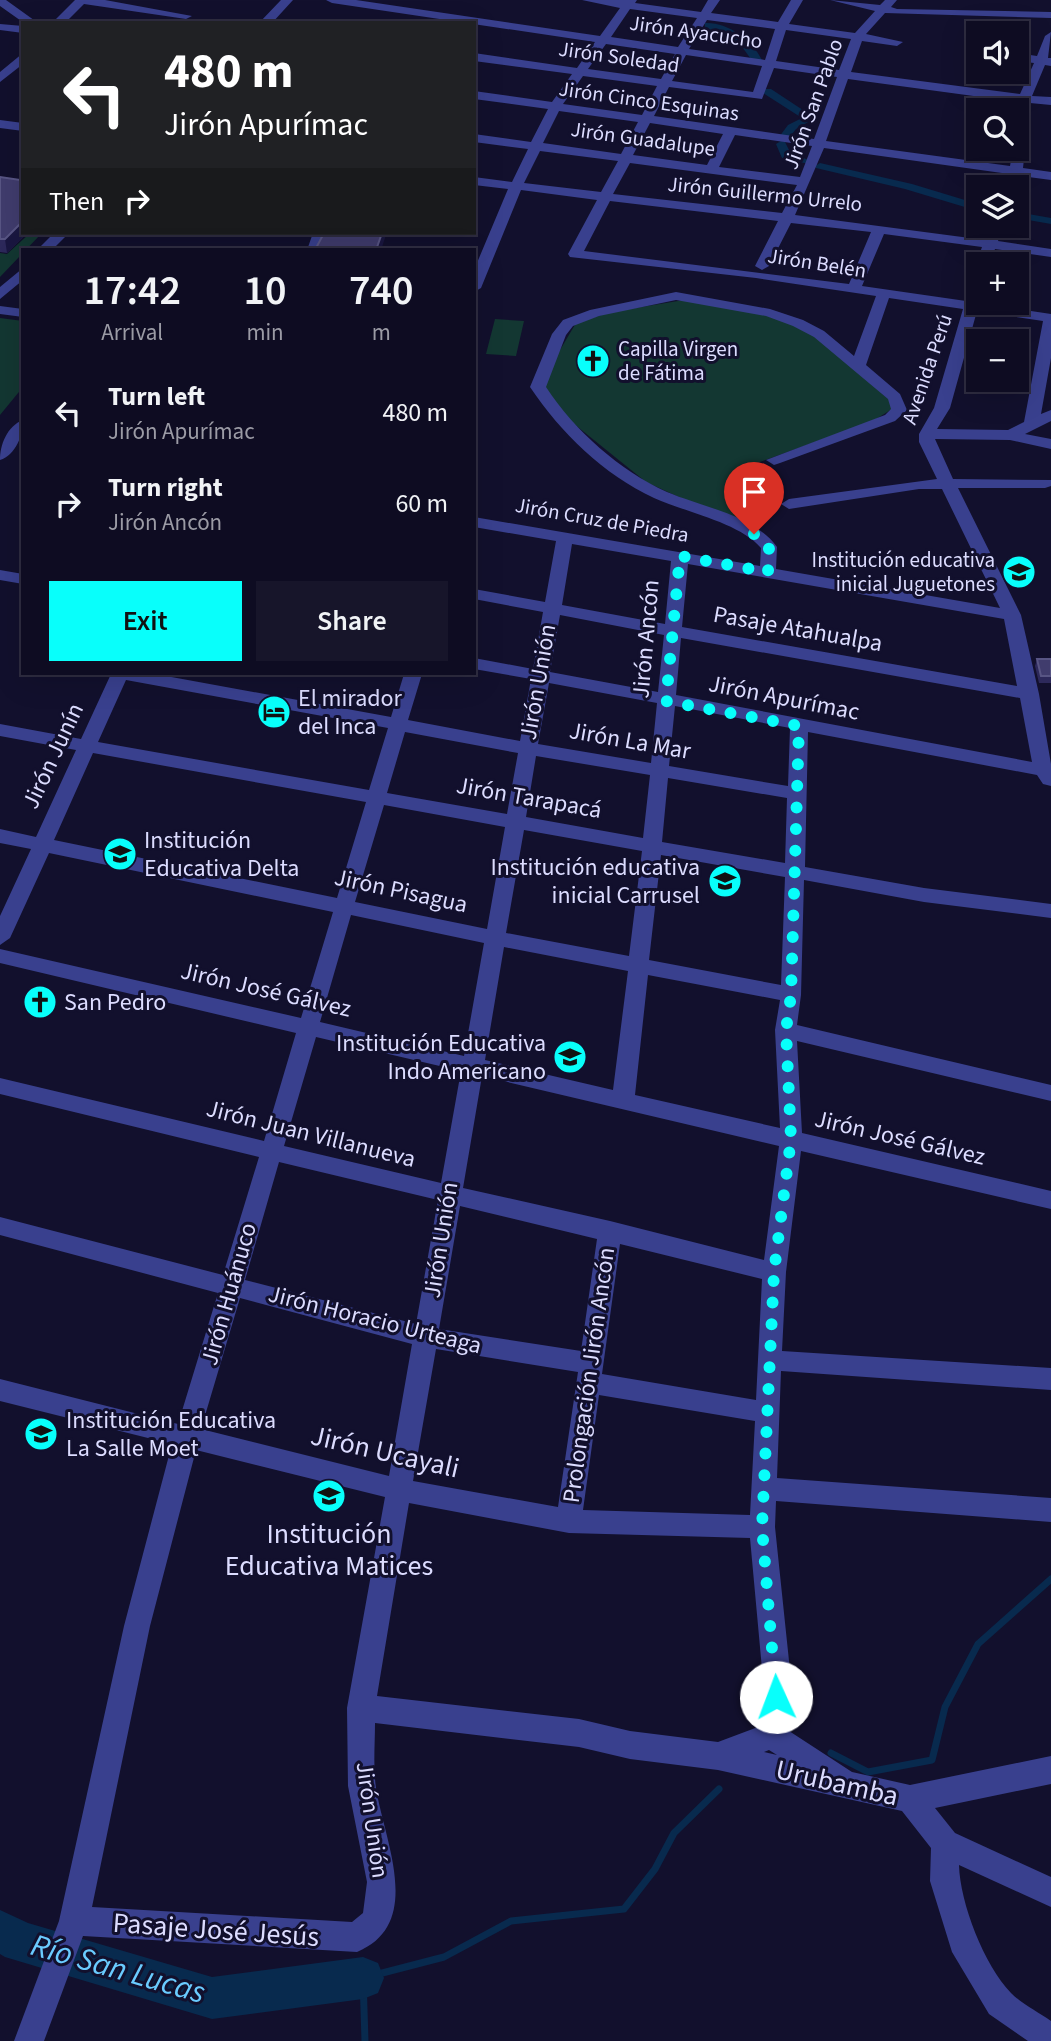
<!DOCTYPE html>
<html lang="en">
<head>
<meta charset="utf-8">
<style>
	:root { --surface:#0e0c22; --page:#17152a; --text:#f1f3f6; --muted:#9b9ba5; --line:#2e2c40; --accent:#08fffb }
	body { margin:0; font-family:"Source Sans 3",sans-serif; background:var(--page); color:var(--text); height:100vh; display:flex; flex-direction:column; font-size:26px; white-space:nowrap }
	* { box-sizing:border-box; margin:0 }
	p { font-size:23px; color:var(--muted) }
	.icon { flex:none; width:38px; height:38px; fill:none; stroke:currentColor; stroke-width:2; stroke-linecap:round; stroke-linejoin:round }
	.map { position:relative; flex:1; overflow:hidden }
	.panel { position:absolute; left:21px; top:248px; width:455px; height:427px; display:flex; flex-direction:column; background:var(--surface); border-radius:0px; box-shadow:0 7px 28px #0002,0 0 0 2px var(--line) }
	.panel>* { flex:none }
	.top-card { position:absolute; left:21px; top:21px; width:455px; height:214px; border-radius:0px; box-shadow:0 7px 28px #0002,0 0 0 2px var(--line); background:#202124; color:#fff; overflow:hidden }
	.buttons { position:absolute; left:966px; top:21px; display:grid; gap:14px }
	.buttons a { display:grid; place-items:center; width:63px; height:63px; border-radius:0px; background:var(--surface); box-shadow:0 7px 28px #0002,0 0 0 2px var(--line); font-size:35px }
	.pin { position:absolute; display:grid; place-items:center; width:60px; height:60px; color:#fff; margin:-72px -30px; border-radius:50% 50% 50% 0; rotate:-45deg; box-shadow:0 0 7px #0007 }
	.pin .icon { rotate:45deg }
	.me { position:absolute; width:77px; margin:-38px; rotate:358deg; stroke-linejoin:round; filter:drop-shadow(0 0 5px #0008) }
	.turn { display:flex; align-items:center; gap:24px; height:147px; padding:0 28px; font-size:32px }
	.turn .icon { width:91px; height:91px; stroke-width:2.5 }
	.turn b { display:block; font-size:49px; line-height:60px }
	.then { display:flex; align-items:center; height:66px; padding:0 28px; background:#0003; gap:14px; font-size:26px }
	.eta { display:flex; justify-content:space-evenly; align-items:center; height:119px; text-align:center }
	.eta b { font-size:42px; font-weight:600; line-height:49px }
	.cta { display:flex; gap:14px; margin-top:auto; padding:14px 28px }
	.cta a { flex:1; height:80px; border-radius:0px; background:var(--accent); color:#111; font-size:28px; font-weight:600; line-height:80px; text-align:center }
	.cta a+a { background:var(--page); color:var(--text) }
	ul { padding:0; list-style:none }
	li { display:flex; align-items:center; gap:21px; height:91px; padding:0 28px }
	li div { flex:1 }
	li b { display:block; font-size:26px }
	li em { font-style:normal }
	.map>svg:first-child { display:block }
	.green { fill:#133732 }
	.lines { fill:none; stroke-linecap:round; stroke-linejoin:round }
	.stream { stroke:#082a4e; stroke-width:7 }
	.canal { fill:#082a4e; fill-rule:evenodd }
	.river { fill:#082a4e; fill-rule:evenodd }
	.minor { fill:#39408e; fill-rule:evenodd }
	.wall { fill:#2d295b }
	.shaded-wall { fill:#1a1741 }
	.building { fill:#403c6d; stroke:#585584; stroke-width:2 }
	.route { stroke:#08fffb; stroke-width:12; stroke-dasharray:0 21.6 }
	.labels { text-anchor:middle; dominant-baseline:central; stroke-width:6; stroke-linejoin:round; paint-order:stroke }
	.far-street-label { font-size:21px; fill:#dcdcff; stroke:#12102d }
	.far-poi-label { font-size:21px; fill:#dcdcff; stroke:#12102d; text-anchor:start }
	.street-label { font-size:24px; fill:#dcdcff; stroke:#12102d }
	.poi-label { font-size:24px; fill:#dcdcff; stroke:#12102d; text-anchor:start }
	.near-street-label { font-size:28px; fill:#dcdcff; stroke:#12102d }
	.near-poi-label { font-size:28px; fill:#dcdcff; stroke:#12102d }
	.near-water-label { font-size:32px; font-style:italic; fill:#6acbff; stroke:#12102d }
</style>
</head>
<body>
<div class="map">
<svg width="1051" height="2041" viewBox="0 0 1051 2041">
	<rect width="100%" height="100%" fill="#12102d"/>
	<path class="green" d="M29 234 40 235 0 277V253L7 254Z
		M684 300C720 306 763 307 796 324 831 341 858 375 889 399L892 409 873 421 749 466 756 484 766 495 750 504 740 525 646 482 553 407 543 387 547 372 576 323 611 312Z
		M0 318 23 321V387L0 415Z
		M495 319 524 321 516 356 486 354Z"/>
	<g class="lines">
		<path class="stream" d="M831 1753 868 1772 932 1760 945 1707 978 1644 1051 1579
			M365 2041 363 1978 444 1957 511 1921 624 1909 655 1869 674 1833 719 1789"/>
		<path class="canal" d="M705 23C728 22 752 40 762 60L753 62 740 44 705 27Z
			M763 89H771L815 118 796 129 788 139H780L779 137 788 125 802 118 763 93Z
			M781 141 785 142 791 154 809 160V164L782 158 776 144Z
			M820 163 912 184 978 204V211L905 189 816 168 815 166Z
			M1017 212 1051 218V224L1017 218Z"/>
		<path class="river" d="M0 1910 28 1923 212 1977 363 1957 378 1963 384 1978 378 1993 363 1999 212 2019 5 1957 0 1954Z"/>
		<path class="minor" d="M0 0H6L38 23H24L0 6Z
			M75 0H105L192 16 186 19 84 4 65 23H52Z
			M281 0H293L272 23H259Z
			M326 0H356L600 36 620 8 582 0H637L635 3 701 12 708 0H720L711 13 778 22 791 0H803L789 24 855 33 875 11 830 0 880 5 885 0H897L891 7 897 9 1051 12V18L885 13 866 34 903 42 897 46 862 41 851 72 1020 94 1034 63 1017 61V53L1037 56 1045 36 1051 32 1048 58H1051V66L1045 65 1032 96 1051 97V105L1030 103 1023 168 1051 172V180L1021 176 1017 188 1007 187 1009 174 824 148 795 215 985 240 989 226H1003L998 241 1051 249V257L995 249 990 264H978V267L976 264 982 247 884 234 862 286 966 301 971 283 978 279V303L1051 314V358L1041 414 1051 410V421L1025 434 1051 439V449L1010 440 935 439 953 479 1051 480V486L1045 488H958L1021 615 1039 694 1051 764V786L1043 784 1037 775 808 732 805 867 924 888 1051 904V918L924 902 804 880 801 995 797 1025 1051 1085V1101L797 1041 802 1133 1051 1191V1209L801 1151 786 1272 782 1351 1051 1368V1390L781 1371 777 1478 1051 1498V1522L776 1501 775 1527 791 1680 786 1729 852 1772 910 1785 1051 1756V1784L935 1808 955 1833 1051 1877V1907L959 1865C960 1903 984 1965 1011 1993 1022 2004 1038 2012 1051 2021V2041H1028L989 2014 952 1952 930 1881 931 1848 902 1811 718 1770 630 1759 579 1747 375 1723C375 1744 373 1767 376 1788 384 1840 425 1924 357 1952L83 1936 44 2041H14L59 1921 124 1626 172 1444 0 1401V1379L178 1424 218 1293 0 1235V1217L223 1275 259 1157 0 1094V1078L264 1141 296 1033 0 963V949L301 1018 333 912 49 853 10 938 0 945V916L31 849 0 843V829L36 837 76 750 0 736V724L81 739 111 674H155L391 717 404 674H422L408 720 520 741 531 679 474 669V658L533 669 543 612 474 599V589L545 602 556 541 474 527V517L760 566 761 548C739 522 684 512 654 498 603 474 561 433 530 387L552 334 563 320 590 310 676 292 770 309 803 320 824 331 854 356 876 296 756 278 570 257 568 254 597 200 521 190 481 288 474 292V270L508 189 474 185V177L512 182 528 149 474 142V134L531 142 548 109 474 99V91L552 102 572 74 474 61V53L577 68 595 42 332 3ZM630 9 697 18 678 47 611 37ZM707 20 775 29 765 60 689 49ZM786 30 851 39 839 70 776 61ZM606 44 675 54 661 79 588 69ZM686 55 762 66 753 92 672 81ZM774 68 837 77 814 139 654 116 669 87 762 99ZM583 76 657 86 642 115 563 104ZM848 79 1018 102 1017 149H1013L1010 166 826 141ZM559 111 638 122 621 154 543 143ZM650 123 723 134 707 165 633 155ZM735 135 812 146 800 177 719 167ZM540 151 618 161 601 192 524 183ZM630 163 797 185 782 213 613 194ZM610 201 778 221 755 266 762 270 769 266 791 223 871 232 849 284 584 251ZM889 298 963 309 934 408 919 434V442L937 479 789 499 781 504 789 509 919 489H942L1000 608 776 569 777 547C754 515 702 507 667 492 619 470 575 431 546 387L566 335 573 326 599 316 676 300 766 316 793 326 814 337 888 399 891 409 885 415 766 460 774 465 780 463 895 421 907 410 900 394 866 365ZM977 311 1043 321 1024 422 1008 430 937 429 950 408ZM572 544 671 561 665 624 562 605ZM688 564 1004 619 1017 686 682 627ZM560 615 664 635 658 692 550 672ZM681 638 1020 698 1032 762 676 695ZM126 680 388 728 369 790 98 742ZM549 683 657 703 651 763 538 744ZM675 706 790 728 788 786 669 766ZM405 732 518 753 507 814 387 793ZM93 753 366 802 337 898 54 840ZM536 756 650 775 643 838 526 817ZM668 778 787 798 785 863 662 842ZM384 805 505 827 487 929 355 902ZM524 830 642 851 629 956 506 933ZM661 855 785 877 781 985 649 960ZM351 915 484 943 464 1056 320 1022ZM504 947 628 971 613 1090 485 1060ZM648 975 780 1000 775 1030 780 1128 635 1095ZM316 1037 461 1071 441 1183 284 1146ZM482 1076 779 1146 764 1260 610 1221 463 1188ZM279 1162 438 1200 416 1324 245 1280ZM460 1206 597 1239 581 1351 439 1329ZM620 1244 762 1279 756 1400 602 1374ZM240 1298 412 1344 389 1476 201 1429ZM436 1349 578 1372 558 1507 413 1481ZM599 1395 755 1421 750 1515 583 1510ZM196 1450 385 1497 347 1708 348 1786 367 1882 363 1913 352 1922 92 1907 150 1626ZM409 1503 569 1533 750 1538 763 1680 758 1727 718 1742 630 1731 579 1719 377 1696ZM769 1750 777 1755 764 1752Z
			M0 24 23 26V33L0 30Z
			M23 53V64L0 82V72Z
			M0 120 23 123V131L0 128Z
			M54 233H69L52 250H37Z
			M313 233H327L321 250H307Z
			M23 268V280L0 299V287Z
			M0 306 23 309V317L0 314Z
			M23 420C23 435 16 455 0 460 0 445 7 426 23 420Z
			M0 570 23 574V584L0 580Z"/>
	</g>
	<path class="wall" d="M0 177 20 180 23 233H27L7 253 0 252Z
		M1037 659H1051V683H1039L1035 666Z"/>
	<path class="shaded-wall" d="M23 221V233H27L7 253 5 239Z
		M382 233H386V235L381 250H376Z"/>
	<path class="building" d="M23 176V221L5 239H0V177L20 180Z
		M324 233H382L376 250H315Z
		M1037 659H1051V676H1041Z"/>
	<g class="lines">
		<path class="route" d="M754 534 769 547 768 572 680 556 666 701 799 726 791 995 786 1030 791 1139 774 1272 762 1527 776 1697"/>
	</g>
	<defs>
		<symbol id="church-disc" viewBox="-11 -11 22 22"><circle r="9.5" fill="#08fffb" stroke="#12102d"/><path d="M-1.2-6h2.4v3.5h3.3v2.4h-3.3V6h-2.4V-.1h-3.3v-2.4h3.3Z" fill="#111"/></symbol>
		<symbol id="school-disc" viewBox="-11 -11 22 22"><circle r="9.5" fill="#08fffb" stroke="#12102d"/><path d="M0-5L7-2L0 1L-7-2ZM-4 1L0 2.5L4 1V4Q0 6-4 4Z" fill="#111"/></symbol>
		<symbol id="hotel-disc" viewBox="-11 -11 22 22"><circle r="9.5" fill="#08fffb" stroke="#12102d"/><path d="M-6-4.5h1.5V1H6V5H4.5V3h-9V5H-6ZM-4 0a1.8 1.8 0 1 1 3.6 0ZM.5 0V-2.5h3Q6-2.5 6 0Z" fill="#111"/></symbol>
	</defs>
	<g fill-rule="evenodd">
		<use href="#church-disc" x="574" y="342" width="38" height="38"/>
		<use href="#school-disc" x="1000" y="553" width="38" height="38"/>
		<use href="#hotel-disc" x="255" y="693" width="38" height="38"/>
		<use href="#school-disc" x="101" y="835" width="38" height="38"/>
		<use href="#school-disc" x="706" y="862" width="38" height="38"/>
		<use href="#church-disc" x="21" y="983" width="38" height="38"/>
		<use href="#school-disc" x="551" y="1038" width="38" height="38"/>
		<use href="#school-disc" x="22" y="1415" width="38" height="38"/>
		<use href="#school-disc" x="310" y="1477" width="38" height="38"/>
	</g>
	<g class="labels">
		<g class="far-street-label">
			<text transform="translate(696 32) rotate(8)">Jirón Ayacucho</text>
			<text transform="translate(619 57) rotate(8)">Jirón Soledad</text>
			<text transform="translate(649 101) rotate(8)">Jirón Cinco Esquinas</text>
			<text transform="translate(813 104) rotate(-70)">Jirón San Pablo</text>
			<text transform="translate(643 139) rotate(8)">Jirón Guadalupe</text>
			<text transform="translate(765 194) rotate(6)">Jirón Guillermo Urrelo</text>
			<text transform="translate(817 263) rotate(9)">Jirón Belén</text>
			<text transform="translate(927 369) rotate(-71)">Avenida Perú</text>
			<text transform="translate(602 520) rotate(10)">Jirón Cruz de Piedra</text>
		</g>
		<g class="far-poi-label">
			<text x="618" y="349">Capilla Virgen<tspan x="618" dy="24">de Fátima</tspan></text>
			<text x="995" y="560" text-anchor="end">Institución educativa<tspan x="995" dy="24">inicial Juguetones</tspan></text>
		</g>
		<g class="street-label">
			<text transform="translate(798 629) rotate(10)">Pasaje Atahualpa</text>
			<text transform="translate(646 639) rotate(-85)">Jirón Ancón</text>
			<text transform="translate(538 682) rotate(-80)">Jirón Unión</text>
			<text transform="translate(784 698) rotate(11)">Jirón Apurímac</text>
			<text transform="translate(630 741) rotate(10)">Jirón La Mar</text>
			<text transform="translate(53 756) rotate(-65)">Jirón Junín</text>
			<text transform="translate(529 798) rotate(10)">Jirón Tarapacá</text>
			<text transform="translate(401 891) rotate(12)">Jirón Pisagua</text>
			<text transform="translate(266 990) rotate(13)">Jirón José Gálvez</text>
			<text transform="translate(311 1134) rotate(14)">Jirón Juan Villanueva</text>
			<text transform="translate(900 1138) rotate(13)">Jirón José Gálvez</text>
			<text transform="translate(441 1240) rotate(-81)">Jirón Unión</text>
			<text transform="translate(229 1294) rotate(-74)">Jirón Huánuco</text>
			<text transform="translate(375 1320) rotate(14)">Jirón Horacio Urteaga</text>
			<text transform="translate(589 1375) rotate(-82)">Prolongación Jirón Ancón</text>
			<text transform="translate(372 1820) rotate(82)">Jirón Unión</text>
		</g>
		<g class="poi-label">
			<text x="298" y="698">El mirador<tspan x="298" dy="28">del Inca</tspan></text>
			<text x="144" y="840">Institución<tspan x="144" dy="28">Educativa Delta</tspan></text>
			<text x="700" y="867" text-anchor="end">Institución educativa<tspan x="700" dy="28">inicial Carrusel</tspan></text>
			<text x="64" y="1002">San Pedro</text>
			<text x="546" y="1043" text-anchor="end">Institución Educativa<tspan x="546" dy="28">Indo Americano</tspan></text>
			<text x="66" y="1420">Institución Educativa<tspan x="66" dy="28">La Salle Moet</tspan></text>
		</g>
		<g class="near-street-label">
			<text transform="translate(385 1452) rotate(13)">Jirón Ucayali</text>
			<text transform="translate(837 1783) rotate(13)">Urubamba</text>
			<text transform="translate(216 1930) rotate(4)">Pasaje José Jesús</text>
		</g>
		<g class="near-poi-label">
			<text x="329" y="1534">Institución<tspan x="329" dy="32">Educativa Matices</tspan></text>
		</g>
		<g class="near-water-label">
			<text transform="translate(118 1969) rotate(16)">Río San Lucas</text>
		</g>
	</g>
</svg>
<div class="buttons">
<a><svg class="icon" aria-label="sound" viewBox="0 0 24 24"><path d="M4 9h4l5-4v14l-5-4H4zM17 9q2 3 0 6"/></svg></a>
<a><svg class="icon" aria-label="search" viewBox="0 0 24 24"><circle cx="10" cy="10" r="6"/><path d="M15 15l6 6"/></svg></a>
<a><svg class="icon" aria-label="layers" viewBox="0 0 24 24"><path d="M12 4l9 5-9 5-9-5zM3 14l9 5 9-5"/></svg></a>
<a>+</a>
<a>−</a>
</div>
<div class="pin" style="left:754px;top:534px;background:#d93025"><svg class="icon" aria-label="arrive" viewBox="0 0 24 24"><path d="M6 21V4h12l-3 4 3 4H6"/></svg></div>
<svg class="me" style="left:776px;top:1697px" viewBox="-20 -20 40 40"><circle r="19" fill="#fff"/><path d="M0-13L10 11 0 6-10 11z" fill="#08fffb"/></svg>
<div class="top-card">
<div class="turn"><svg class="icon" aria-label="left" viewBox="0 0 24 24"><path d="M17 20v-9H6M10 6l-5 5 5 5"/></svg><div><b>480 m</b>Jirón Apurímac</div></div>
<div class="then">Then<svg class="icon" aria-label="right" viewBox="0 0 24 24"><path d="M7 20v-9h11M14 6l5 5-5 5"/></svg></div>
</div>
<section class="panel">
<div class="eta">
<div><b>17:42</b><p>Arrival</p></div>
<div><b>10</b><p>min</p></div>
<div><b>740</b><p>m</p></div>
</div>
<ul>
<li><svg class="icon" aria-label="left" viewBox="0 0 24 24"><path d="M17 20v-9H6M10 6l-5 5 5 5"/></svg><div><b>Turn left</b><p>Jirón Apurímac</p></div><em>480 m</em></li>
<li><svg class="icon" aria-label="right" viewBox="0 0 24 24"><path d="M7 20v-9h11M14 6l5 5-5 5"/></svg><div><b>Turn right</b><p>Jirón Ancón</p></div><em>60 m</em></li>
</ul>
<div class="cta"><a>Exit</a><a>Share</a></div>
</section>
</div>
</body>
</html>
